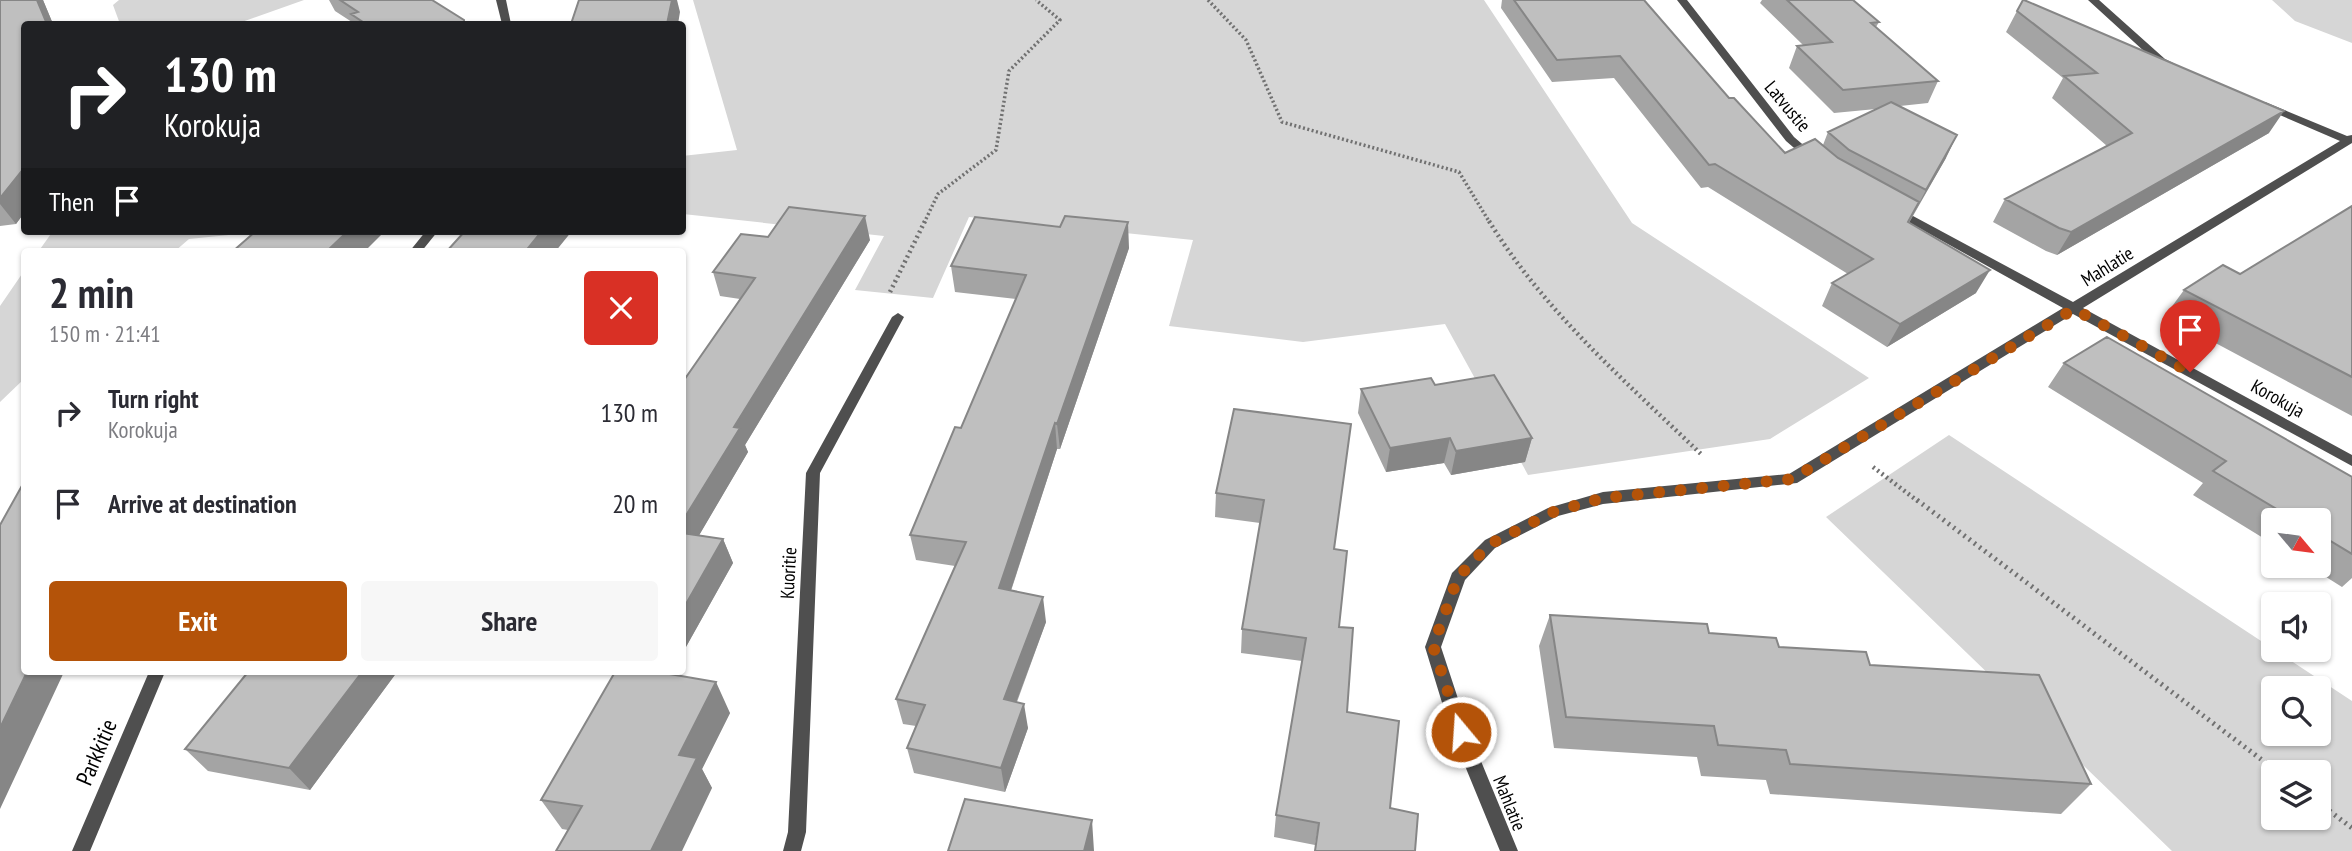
<!DOCTYPE html>
<html lang="en">
<head>
<meta charset="utf-8">
<style>
	:root { --surface:#fff; --page:#f7f7f7; --text:#2b2b33; --muted:#7c7c81; --accent:#b45309 }
	body { margin:0; font-family:"PT Sans Narrow",sans-serif; background:var(--page); color:var(--text); height:100vh; display:flex; flex-direction:column; font-size:26px; white-space:nowrap }
	* { box-sizing:border-box; margin:0 }
	p { font-size:23px; color:var(--muted) }
	.icon { flex:none; width:38px; height:38px; fill:none; stroke:currentColor; stroke-width:2; stroke-linecap:round; stroke-linejoin:round }
	.map { position:relative; flex:1; overflow:hidden }
	.panel { position:absolute; left:21px; top:248px; width:665px; height:427px; display:flex; flex-direction:column; background:var(--surface); border-radius:7px; box-shadow:0 2px 5px #0004 }
	.panel>* { flex:none }
	.top-card { position:absolute; left:21px; top:21px; width:665px; height:214px; border-radius:7px; box-shadow:0 2px 5px #0004; background:#202124; color:#fff; overflow:hidden }
	.needle { width:46px; rotate:119deg }
	.fabs { position:absolute; left:2261px; top:508px; display:grid; gap:14px }
	.fabs a { display:grid; place-items:center; width:70px; height:70px; border-radius:7px; background:var(--surface); box-shadow:0 2px 5px #0004; font-size:35px }
	.pin { position:absolute; display:grid; place-items:center; width:60px; height:60px; color:#fff; margin:-72px -30px; border-radius:50% 50% 50% 0; rotate:-45deg; box-shadow:0 0 7px #0007 }
	.pin .icon { rotate:45deg }
	.me { position:absolute; width:77px; margin:-38px; rotate:342deg; stroke-linejoin:round; filter:drop-shadow(0 0 5px #0008) }
	.turn { display:flex; align-items:center; gap:24px; height:147px; padding:0 28px; font-size:32px }
	.turn .icon { width:91px; height:91px; stroke-width:2.5 }
	.turn b { display:block; font-size:49px; line-height:60px }
	.then { display:flex; align-items:center; height:66px; padding:0 28px; background:#0003; gap:14px; font-size:26px }
	.round { display:grid; place-items:center; flex:none; width:74px; height:74px; border-radius:7px; background:var(--page) }
	.overview { display:flex; align-items:center; justify-content:space-between; height:119px; padding:0 28px }
	h1 { font-size:42px; font-weight:700; line-height:52px }
	.button { display:flex; gap:14px; margin-top:auto; padding:14px 28px }
	.button a { flex:1; height:80px; border-radius:7px; background:var(--accent); color:#fff; font-size:28px; font-weight:700; line-height:80px; text-align:center }
	.button a+a { background:var(--page); color:var(--text) }
	ul { padding:0; list-style:none }
	li { display:flex; align-items:center; gap:21px; height:91px; padding:0 28px }
	li div { flex:1 }
	li b { display:block; font-size:26px }
	li em { font-style:normal }
	.map>svg:first-child { display:block }
	.green { fill:#d6d6d6; fill-rule:evenodd }
	.lines { fill:none; stroke-linecap:round; stroke-linejoin:round }
	.path-far2 { stroke:#717171; stroke-width:3.5; stroke-dasharray:2 2.5; stroke-linecap:butt }
	.path-far1 { stroke:#717171; stroke-width:4.5; stroke-dasharray:2 3.5; stroke-linecap:butt }
	.path { stroke:#717171; stroke-width:5; stroke-dasharray:2 4.5; stroke-linecap:butt }
	.street { fill:#4f4f4f; fill-rule:evenodd }
	.wall { fill:#a4a4a4 }
	.shaded-wall { fill:#868686 }
	.building { fill:#bfbfbf; stroke:#868686; stroke-width:2 }
	.route { stroke:#b45309; stroke-width:12; stroke-dasharray:0 21.6 }
	.labels { text-anchor:middle; dominant-baseline:central; stroke-width:6; stroke-linejoin:round; paint-order:stroke }
	.street-label { font-size:19px; fill:#000; stroke:#fff }
	.near-street-label { font-size:23px; fill:#000; stroke:#fff }
</style>
</head>
<body>
<div class="map">
<svg width="2352" height="851" viewBox="0 0 2352 851">
	<rect width="100%" height="100%" fill="#fff"/>
	<path class="green" d="M119 0H304L239 23 241 24H120L113 5Z
		M693 0H1484L1632 223 1869 378 1770 439 1528 475 1445 324 1303 342 1169 326 1193 240 969 217 933 298 855 290 884 236 683 214 682 156 737 150Z
		M2272 0H2352V43L2295 21Z
		M53 231H267L189 239 174 252H38Z
		M24 271V379L0 402V306Z
		M1949 435 2352 701V851H2172L1826 517ZM2273 688H2319V733H2273ZM2273 772H2319V817H2273Z"/>
	<g class="lines">
		<path class="path-far2" d="M1208 0 1246 40 1282 122 1459 172 1490 223
			M924 223 938 194 996 150 1009 71 1060 20 1036 0"/>
		<path class="path-far1" d="M1489 221C1544 311 1627 383 1703 456
			M890 292 925 221
			M1873 467 1919 502"/>
		<path class="path" d="M1917 500 2278 772
			M2319 803 2352 828"/>
		<path class="street" d="M496 0H506L511 24H502Z
			M1677 0H1687L1794 137 1815 155V159H1807L1786 141Z
			M2088 0H2099L2165 59 2173 63V67H2165L2157 63Z
			M2265 102 2347 136 2352 135V143L2083 308 2352 455V466L2073 314 1797 483 1603 504 1558 516 1495 548 1465 580 1441 647 1469 732 1518 851H1500L1451 732 1425 647 1452 573 1485 540 1548 508 1603 492 1789 474 2063 308 1892 213V209H1900L2073 302 2340 141 2261 107 2260 105Z
			M426 231H438L421 252H409Z
			M898 313 904 317 820 473 806 832 801 851H783L788 832 806 473 892 317Z
			M149 672H165L90 851H72Z"/>
	</g>
	<path class="wall" d="M0 0H43L53 24H24V213L16 224 0 226Z
		M329 0H432L466 24H355L335 11Z
		M1502 0H1644L1729 98 1785 153 1823 145 1828 132 1876 109 1834 113 1789 68 1797 46 1803 45 1760 3 1762 0H1853L1879 22 1876 27 1938 81 1928 103 1900 106 1946 158 1909 223 1976 293 1887 347 1822 306 1832 283 1848 274 1708 187 1701 188 1614 78 1552 82 1501 8Z
		M2017 11 2269 133 2057 255 2046 251 1993 222 2005 199 2107 146 2052 98 2063 78 2006 32Z
		M2352 206V416L2165 316 2184 290 2240 274Z
		M768 237 870 240 745 445 748 452 699 535 723 539 733 563 682 654V383L740 299 720 296 713 272Z
		M1129 248 1060 449H1057L1011 591 1046 622 1017 702 1028 728 1005 792 914 773 907 748 916 726 903 724 896 699 955 566 916 560 910 535 961 428 1016 299 955 292 951 266Z
		M2064 363 2352 477V578L2342 587 2307 565H2319V520H2273V544L2193 495 2203 483 2048 387Z
		M1435 385 1532 438 1525 462 1451 475 1444 463 1386 472 1358 413 1361 389Z
		M1234 409 1334 549 1339 627 1353 628 1315 845 1274 837 1276 815 1302 661 1241 653 1242 629 1260 523 1215 517 1216 493Z
		M1550 615 1709 633 1870 665 2091 784 2061 814 1770 794 1766 780 1701 776 1697 757 1554 748 1539 646Z
		M248 672H397L310 790 208 771 185 749Z
		M615 672H672L671 674 730 713 702 769 712 788 568 830 562 829 541 800Z"/>
	<path class="shaded-wall" d="M37 0H43L53 24H47Z
		M672 0H677L680 12 678 24H667Z
		M2284 111 2269 133 2057 255 2071 232Z
		M1957 135 1946 158 1914 213 1926 190Z
		M24 168V213L16 224 0 204V198Z
		M865 216 870 240 745 445 748 452 687 556 682 546V522L734 427Z
		M1128 222 1129 248 1060 449 1057 424Z
		M348 231H385L364 252H326Z
		M542 231H572L555 252H525Z
		M1990 270 1976 293 1887 347 1900 324Z
		M1055 423 1057 449 1003 614 999 588Z
		M1450 438 1444 463 1386 472 1390 448Z
		M1532 438 1525 462 1451 475 1456 451Z
		M723 539 733 563 682 654V611Z
		M1043 597 1046 622 1008 724 1004 699Z
		M27 672H64L0 809V728Z
		M362 672H397L310 790 289 768Z
		M716 682 730 713 702 769 712 788 682 851H651L679 755Z
		M1024 704 1028 728 1005 792 1001 768Z
		M1092 820 1094 851H1084Z"/>
	<path class="building" d="M0 0H37L47 24H24V168L0 198Z
		M340 0H432L464 20V24H366L351 14 358 12Z
		M579 0H672L667 24H571Z
		M1514 0H1644L1729 98H1734L1785 153 1815 139 1838 158 1919 202 1908 222 1990 270 1900 324 1832 283 1873 259 1715 164 1709 165 1620 56 1557 60Z
		M1787 0H1853L1879 22 1871 23 1938 81 1843 90 1797 46 1832 42Z
		M2023 0H2024L2284 111 2071 232 2059 228 2005 199 2132 133 2064 76 2097 73 2017 11Z
		M1891 102 1957 135 1926 190 1849 150 1828 132Z
		M2352 206V377L2184 290 2223 265 2240 274Z
		M789 207 865 216 734 427 740 428 682 522V383L755 278 713 272 741 234 768 237Z
		M1065 216 1128 222 1057 424 1055 423 999 588 1043 597 1004 699 1024 704 1001 768 907 748 925 705 896 699 966 542 910 535 955 427 961 428 1026 275 951 266 975 217 1060 227Z
		M256 231H348L326 252H232Z
		M465 231H542L525 252H451L447 251Z
		M2107 337 2352 477V554L2319 534V520H2295L2213 471 2226 461 2064 363Z
		M1494 375 1532 438 1456 451 1450 438 1390 448 1361 389 1431 378 1435 385Z
		M1234 409 1351 424 1334 549 1347 551 1339 627 1353 628 1347 712 1399 721 1390 808 1418 814 1415 851H1315L1319 823 1276 815 1306 638 1242 629 1264 500 1216 493Z
		M24 482V672H27L0 728V525Z
		M682 533 723 539 682 611Z
		M1550 615 1707 624 1709 633 1776 638 1779 647 1866 652 1870 665 2039 675 2091 784 1790 764 1786 750 1718 745 1714 726 1566 717Z
		M248 672H362L289 768 185 749Z
		M615 672H658L716 682 679 755 697 758 651 851H556L582 806 541 800Z
		M965 799 1092 820 1084 851H948Z"/>
	<g class="lines">
		<path class="route" d="M1461 732 1433 646 1458 577 1490 544 1553 512 1603 498 1792 479 2074 309 2190 372"/>
	</g>
	<g class="labels">
		<g class="street-label">
			<text transform="translate(1788 106) rotate(50)">Latvustie</text>
			<text transform="translate(2107 266) rotate(-32)">Mahlatie</text>
			<text transform="translate(2278 398) rotate(29)">Korokuja</text>
			<text transform="translate(788 573) rotate(-87)">Kuoritie</text>
			<text transform="translate(1510 803) rotate(68)">Mahlatie</text>
		</g>
		<g class="near-street-label">
			<text transform="translate(96 752) rotate(-67)">Parkkitie</text>
		</g>
	</g>
</svg>
<div class="fabs">
<a><svg class="needle" viewBox="-14 -14 28 28"><path d="M0-13l5 13h-10z" fill="#e53935"/><path d="M0 13l5-13h-10z" fill="#7c7c81"/></svg></a>
<a><svg class="icon" aria-label="sound" viewBox="0 0 24 24"><path d="M4 9h4l5-4v14l-5-4H4zM17 9q2 3 0 6"/></svg></a>
<a><svg class="icon" aria-label="search" viewBox="0 0 24 24"><circle cx="10" cy="10" r="6"/><path d="M15 15l6 6"/></svg></a>
<a><svg class="icon" aria-label="layers" viewBox="0 0 24 24"><path d="M12 4l9 5-9 5-9-5zM3 14l9 5 9-5"/></svg></a>
</div>
<div class="pin" style="left:2190px;top:372px;background:#d93025"><svg class="icon" aria-label="arrive" viewBox="0 0 24 24"><path d="M6 21V4h12l-3 4 3 4H6"/></svg></div>
<svg class="me" style="left:1461px;top:732px" viewBox="-20 -20 40 40"><circle r="17" fill="#b45309" stroke="#fff" stroke-width="3"/><path d="M0-11L8 9 0 5-8 9z" fill="#fff"/></svg>
<div class="top-card">
<div class="turn"><svg class="icon" aria-label="right" viewBox="0 0 24 24"><path d="M7 20v-9h11M14 6l5 5-5 5"/></svg><div><b>130 m</b>Korokuja</div></div>
<div class="then">Then<svg class="icon" aria-label="arrive" viewBox="0 0 24 24"><path d="M6 21V4h12l-3 4 3 4H6"/></svg></div>
</div>
<section class="panel">
<div class="overview"><div><h1>2 min</h1><p>150 m · 21:41</p></div><a class="round" style="background:#d93025;color:#fff"><svg class="icon" aria-label="close" viewBox="0 0 24 24"><path d="M6 6l12 12M18 6L6 18"/></svg></a></div>
<ul>
<li><svg class="icon" aria-label="right" viewBox="0 0 24 24"><path d="M7 20v-9h11M14 6l5 5-5 5"/></svg><div><b>Turn right</b><p>Korokuja</p></div><em>130 m</em></li>
<li><svg class="icon" aria-label="arrive" viewBox="0 0 24 24"><path d="M6 21V4h12l-3 4 3 4H6"/></svg><div><b>Arrive at destination</b></div><em>20 m</em></li>
</ul>
<div class="button"><a>Exit</a><a>Share</a></div>
</section>
</div>
</body>
</html>
